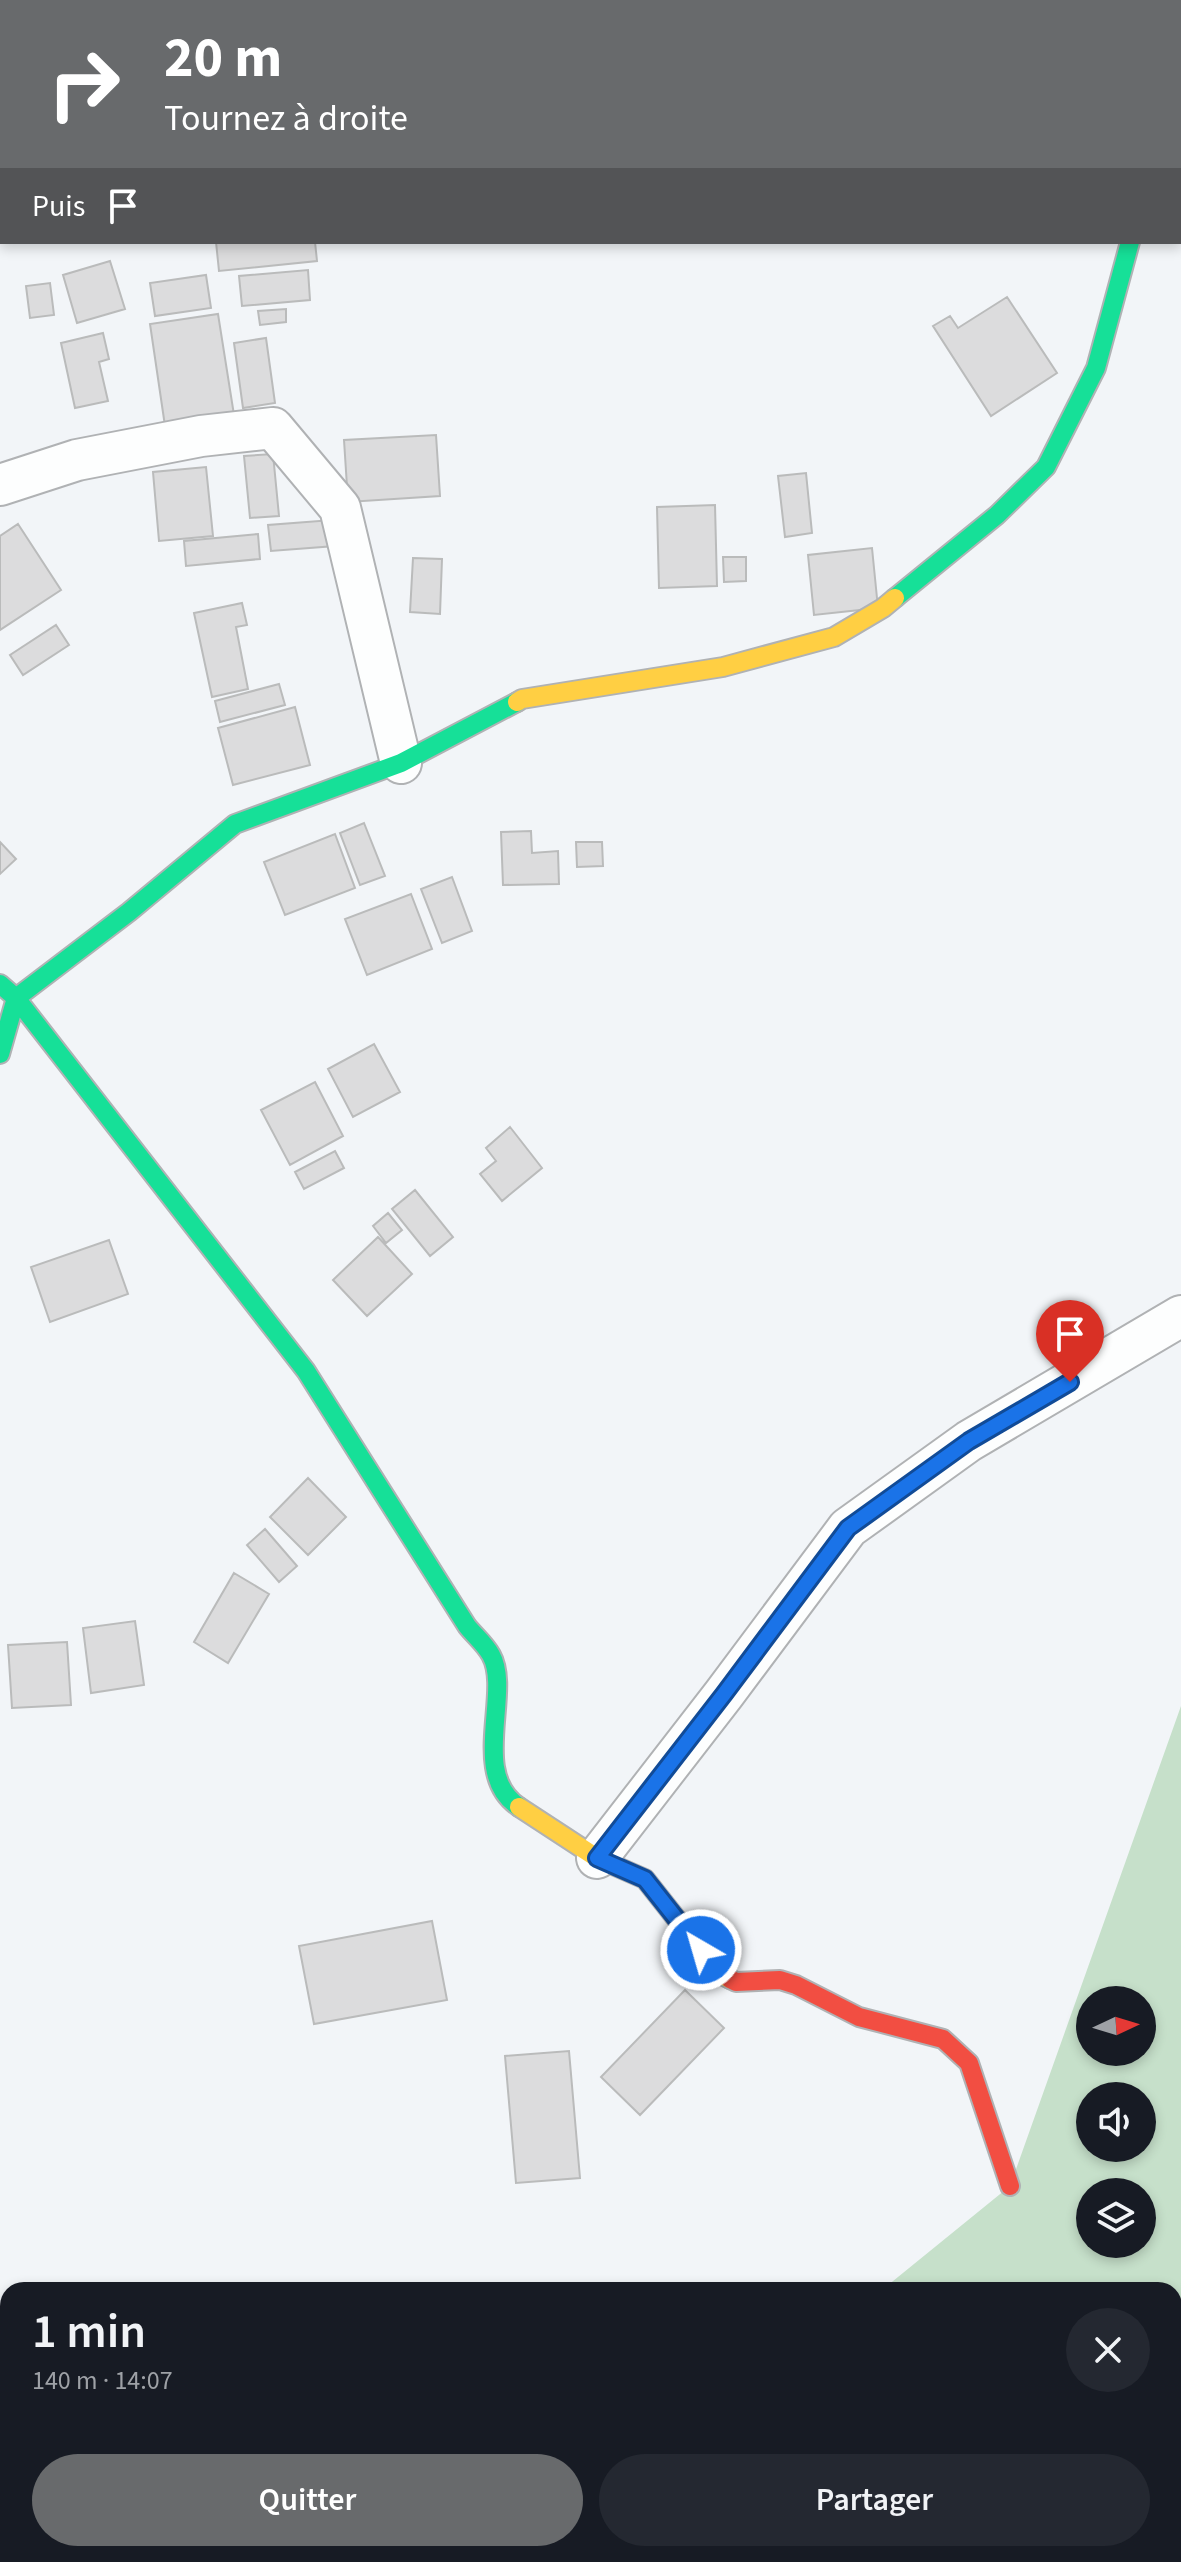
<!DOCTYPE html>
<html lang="fr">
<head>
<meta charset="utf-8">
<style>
	:root { --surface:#171b24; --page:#242831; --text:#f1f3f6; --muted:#9ea1a6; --accent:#686a6c }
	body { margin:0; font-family:"Source Sans 3",sans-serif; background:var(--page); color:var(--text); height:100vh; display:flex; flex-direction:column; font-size:30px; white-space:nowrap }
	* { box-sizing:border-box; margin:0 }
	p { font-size:26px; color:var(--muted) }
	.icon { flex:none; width:44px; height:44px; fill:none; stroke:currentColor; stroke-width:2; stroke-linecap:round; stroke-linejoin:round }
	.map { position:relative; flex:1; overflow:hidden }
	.drawer { position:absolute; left:0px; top:2282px; width:1182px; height:280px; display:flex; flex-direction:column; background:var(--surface); border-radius:24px 24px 0 0; box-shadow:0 4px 12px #0003 }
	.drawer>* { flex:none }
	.guide { position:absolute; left:0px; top:0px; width:1182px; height:244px; box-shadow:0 4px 12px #0003; background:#686a6c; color:#fff; overflow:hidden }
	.needle { width:52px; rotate:86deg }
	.fabs { position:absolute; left:1076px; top:1986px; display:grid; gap:16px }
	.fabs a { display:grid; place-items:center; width:80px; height:80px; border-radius:50%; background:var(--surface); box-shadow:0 4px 12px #0003; font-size:40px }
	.pin { position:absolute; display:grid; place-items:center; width:68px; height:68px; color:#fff; margin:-82px -34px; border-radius:50% 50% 50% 0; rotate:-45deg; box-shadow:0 0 8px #0007 }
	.pin .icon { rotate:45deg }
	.me { position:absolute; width:88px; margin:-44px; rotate:322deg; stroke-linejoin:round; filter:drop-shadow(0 0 6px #0008) }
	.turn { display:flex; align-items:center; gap:28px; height:168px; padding:0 32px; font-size:36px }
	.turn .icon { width:104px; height:104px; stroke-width:2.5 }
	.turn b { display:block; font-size:56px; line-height:68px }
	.then { display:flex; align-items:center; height:76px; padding:0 32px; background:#0003; gap:16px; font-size:30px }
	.round { display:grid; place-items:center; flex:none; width:84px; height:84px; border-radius:42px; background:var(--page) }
	.head { display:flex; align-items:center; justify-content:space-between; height:136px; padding:0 32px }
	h1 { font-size:48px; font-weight:600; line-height:60px }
	.action { display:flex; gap:16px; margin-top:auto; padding:16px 32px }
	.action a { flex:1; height:92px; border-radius:48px; background:var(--accent); color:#fff; font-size:32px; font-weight:600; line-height:92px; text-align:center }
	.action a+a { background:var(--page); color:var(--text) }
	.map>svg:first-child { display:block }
	.green { fill:#c6e0ca; fill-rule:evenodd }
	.building { fill:#dcdcdd; stroke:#babbbb; stroke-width:2 }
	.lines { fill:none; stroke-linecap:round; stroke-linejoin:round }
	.street-casing { stroke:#b0b2b4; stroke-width:44 }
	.fast-casing { stroke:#b0b2b4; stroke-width:22 }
	.slow-casing { stroke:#b0b2b4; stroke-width:22 }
	.jam-casing { stroke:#b0b2b4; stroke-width:22 }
	.street { stroke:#fdfefe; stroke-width:40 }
	.fast { stroke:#16e098; stroke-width:18 }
	.slow { stroke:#ffcf43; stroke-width:18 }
	.jam { stroke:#f24e42; stroke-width:18 }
	.route-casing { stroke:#114b97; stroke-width:20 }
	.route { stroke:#1a73e8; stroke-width:14 }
</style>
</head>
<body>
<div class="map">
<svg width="1181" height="2562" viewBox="0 0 1181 2562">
	<rect width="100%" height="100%" fill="#f2f5f8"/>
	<path class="green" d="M1181 1706V2562H0V2402L8 2401V2554H1174V2290H882L1010 2186ZM1090 2000H1142V2052H1090ZM1090 2096H1142V2148H1090ZM1090 2192H1142V2244H1090Z"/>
	<path class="building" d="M2 66V189H0V67Z
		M216 242H315L317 261 219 271Z
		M110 261 125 309 77 323 63 275Z
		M308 270 310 300 242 306 239 276Z
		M206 275 211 308 155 316 150 283Z
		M50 283 54 315 30 318 26 286Z
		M1007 297 1057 373 991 416 933 326 950 316 958 328Z
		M286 309V322L260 325 258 311Z
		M218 314 234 415 165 426 150 324Z
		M103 333 109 359 99 362 108 401 75 408 61 343Z
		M266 338 275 403 243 408 234 343Z
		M436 435 440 496 348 502 344 440Z
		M273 454 279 516 250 518 244 456Z
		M206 467 213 536 159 541 153 472Z
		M806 473 812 533 785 537 778 476Z
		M715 505 717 586 659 588 657 507Z
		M332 520 335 546 271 551 268 525Z
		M18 524 61 590 0 630V536Z
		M258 534 260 559 186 566 184 541Z
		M872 548 878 608 814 615 808 555Z
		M723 557H746V581L724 582Z
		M413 558 442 559 440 614 410 612Z
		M242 603 247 625 236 627 248 689 212 697 194 613Z
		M56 625 69 645 23 675 10 655Z
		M279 684 285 705 220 722 215 701Z
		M295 707 310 765 233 785 218 728Z
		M364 823 385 876 360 885 340 833Z
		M531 831 532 853 558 851 559 884 503 885 501 832Z
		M335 834 355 888 285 915 264 862Z
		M0 842 16 859 0 874Z
		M576 842H602L603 866 577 867Z
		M452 877 472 931 442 943 421 889Z
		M411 894 432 949 367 975 345 919Z
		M374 1044 400 1092 353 1117 328 1069Z
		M315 1082 343 1136 290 1165 261 1110Z
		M510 1127 542 1168 502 1201 480 1174 496 1161 486 1148Z
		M335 1151 344 1168 304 1189 295 1172Z
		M415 1190 453 1237 430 1256 392 1209Z
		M388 1213 402 1230 386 1243 373 1226Z
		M378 1237 412 1274 367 1316 333 1280Z
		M109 1240 128 1294 50 1322 31 1267Z
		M308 1478 346 1517 308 1555 270 1517Z
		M265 1529 297 1566 279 1582 247 1545Z
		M234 1573 269 1594 228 1663 194 1642Z
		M135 1621 144 1685 91 1693 83 1628Z
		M67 1642 71 1705 12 1708 8 1645Z
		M432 1921 447 2000 314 2024 299 1946Z
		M685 1990 724 2028 640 2115 601 2077Z
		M569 2051 580 2178 516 2183 505 2056Z"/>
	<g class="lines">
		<defs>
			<path id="street" d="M707 0 709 2
				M1180 173H1181
				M0 485 77 460 201 436 273 428 340 508 401 763
				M597 1858 724 1694 848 1528 969 1441 1181 1316"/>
			<path id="fast" d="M895 598 997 515 1046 467 1096 368 1130 242
				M0 984 16 998 306 1371 467 1626C474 1635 485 1644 491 1655 512 1692 469 1774 519 1807
				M0 1054 16 998 129 912 235 824 401 763 517 702"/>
			<path id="slow" d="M517 702 522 699 723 667 834 637 883 608 895 598
				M519 1807 597 1858 645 1879 720 1974 730 1979"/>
			<path id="jam" d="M730 1979 736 1982 780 1980 796 1985 859 2017 943 2039 969 2063 1010 2186"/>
		</defs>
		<use href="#street" class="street-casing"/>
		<use href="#fast" class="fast-casing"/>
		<use href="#slow" class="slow-casing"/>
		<use href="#jam" class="jam-casing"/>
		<use href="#street" class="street"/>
		<use href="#fast" class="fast"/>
		<use href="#slow" class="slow"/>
		<use href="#jam" class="jam"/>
	</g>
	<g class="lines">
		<defs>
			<path id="route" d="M701 1950 645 1879 597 1858 724 1694 848 1528 969 1441 1070 1382"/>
		</defs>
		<use href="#route" class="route-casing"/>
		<use href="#route" class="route"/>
	</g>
</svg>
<div class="fabs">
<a><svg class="needle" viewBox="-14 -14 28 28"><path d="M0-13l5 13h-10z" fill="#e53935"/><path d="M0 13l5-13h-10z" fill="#9ea1a6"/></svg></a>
<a><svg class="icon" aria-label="sound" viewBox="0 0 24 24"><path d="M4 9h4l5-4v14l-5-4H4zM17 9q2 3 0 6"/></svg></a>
<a><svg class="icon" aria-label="layers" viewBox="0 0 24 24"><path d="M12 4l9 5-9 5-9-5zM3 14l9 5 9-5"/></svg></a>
</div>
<div class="pin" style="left:1070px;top:1382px;background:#d93025"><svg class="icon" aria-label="arrive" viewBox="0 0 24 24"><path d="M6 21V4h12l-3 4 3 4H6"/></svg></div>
<svg class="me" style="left:701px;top:1950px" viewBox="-20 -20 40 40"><circle r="17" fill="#1a73e8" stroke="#fff" stroke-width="3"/><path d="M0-11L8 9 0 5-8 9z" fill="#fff"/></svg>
<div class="guide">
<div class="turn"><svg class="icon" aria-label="right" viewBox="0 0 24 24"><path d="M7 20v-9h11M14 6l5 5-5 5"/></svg><div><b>20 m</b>Tournez à droite</div></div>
<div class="then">Puis<svg class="icon" aria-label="arrive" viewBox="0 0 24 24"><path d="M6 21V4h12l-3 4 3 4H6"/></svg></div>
</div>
<section class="drawer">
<div class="head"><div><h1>1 min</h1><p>140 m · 14:07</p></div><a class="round"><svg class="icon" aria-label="close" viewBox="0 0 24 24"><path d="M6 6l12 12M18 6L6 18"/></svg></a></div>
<div class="action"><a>Quitter</a><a>Partager</a></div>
</section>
</div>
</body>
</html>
